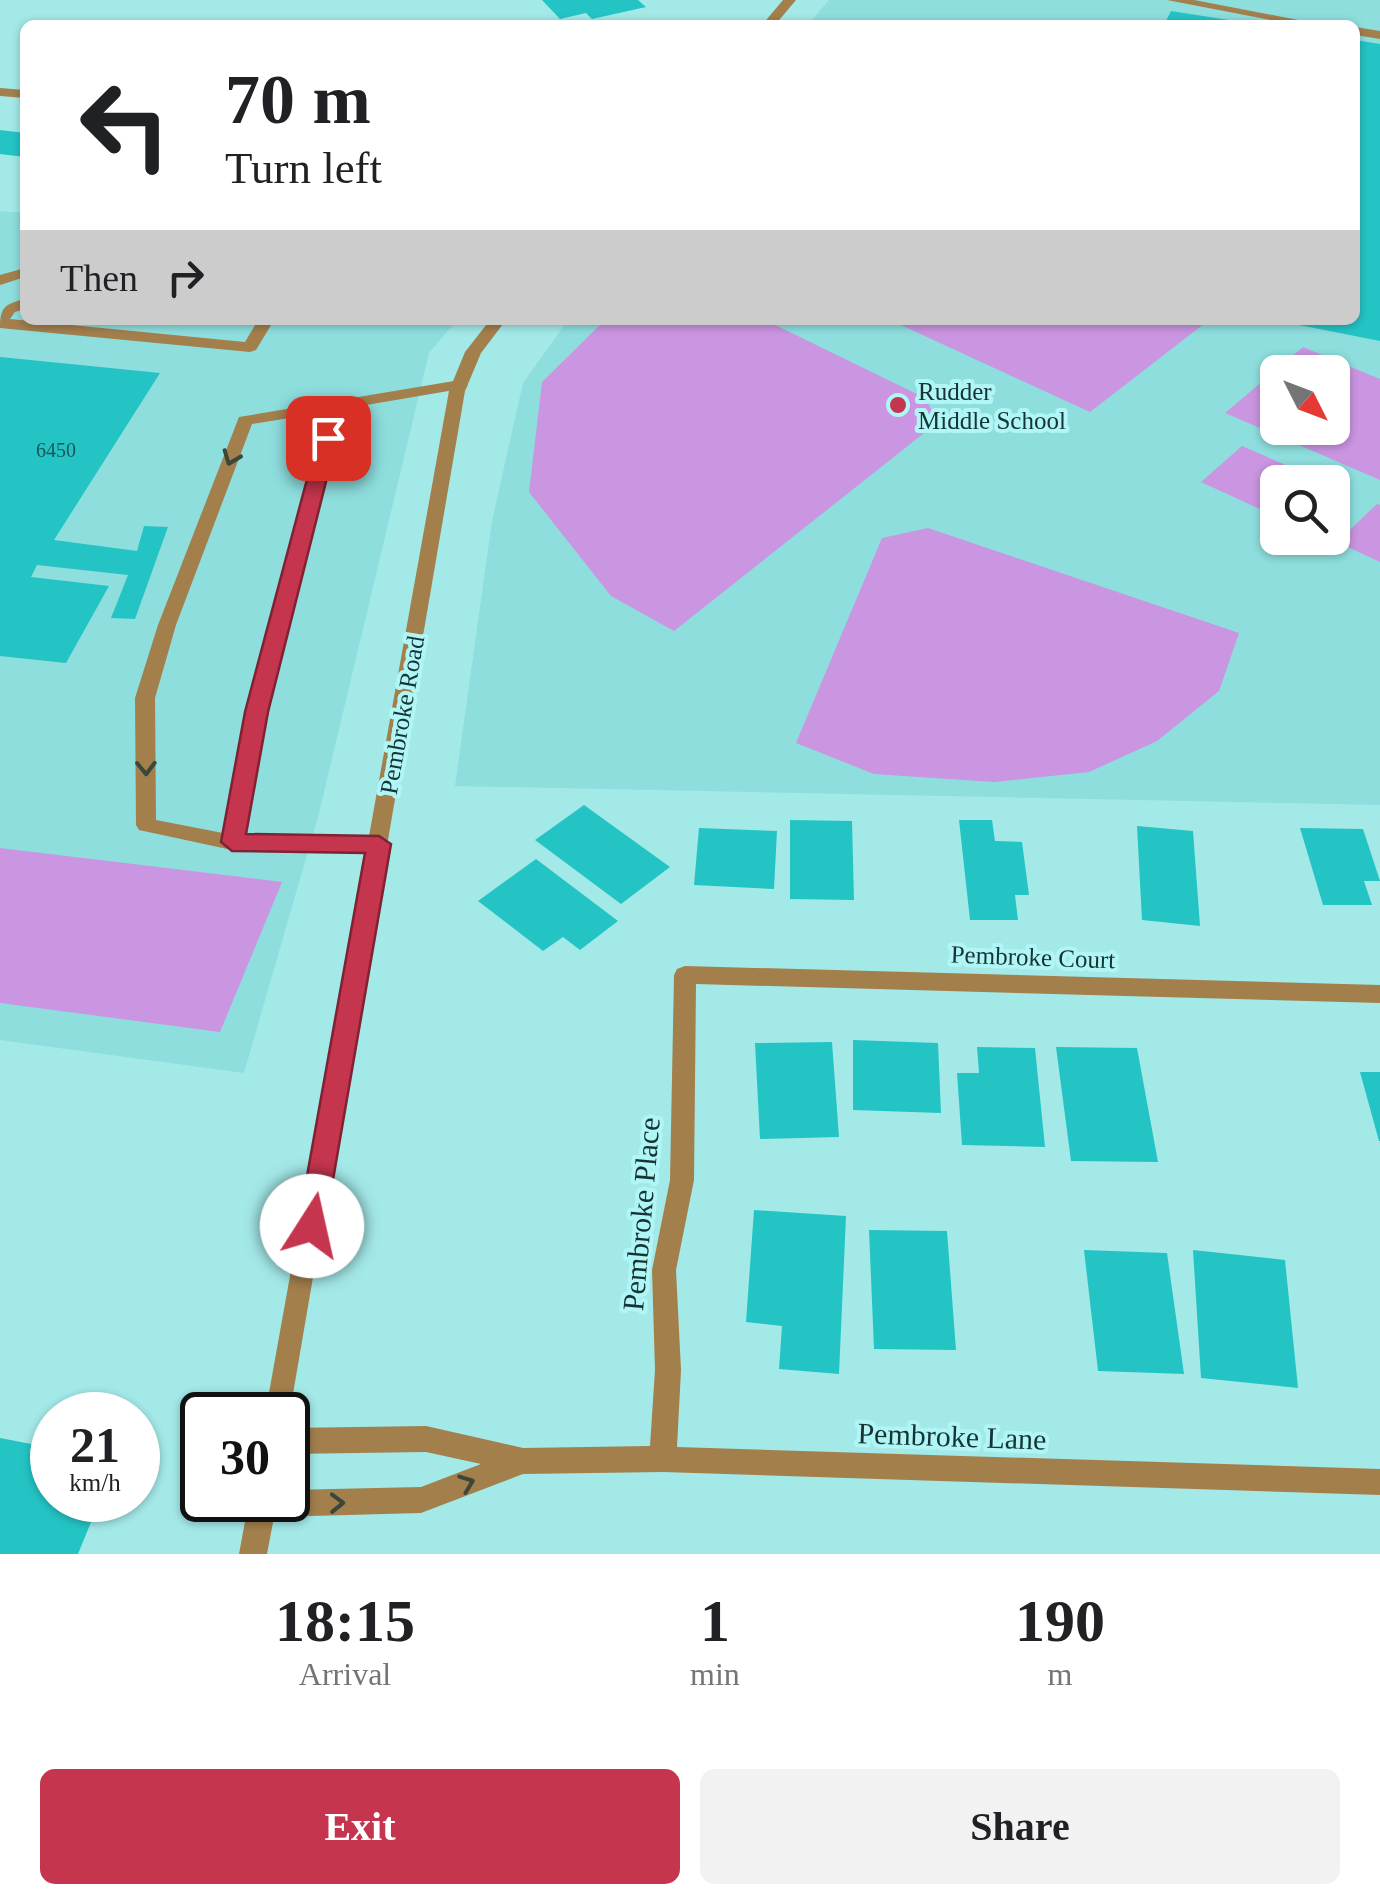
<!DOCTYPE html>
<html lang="en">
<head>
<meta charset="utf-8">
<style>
	:root { --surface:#fff; --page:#f2f2f2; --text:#202124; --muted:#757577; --accent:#c5354e }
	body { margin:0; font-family:Georgia,serif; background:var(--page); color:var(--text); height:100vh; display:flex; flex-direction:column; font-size:38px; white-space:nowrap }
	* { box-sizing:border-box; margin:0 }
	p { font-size:32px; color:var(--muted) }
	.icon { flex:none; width:55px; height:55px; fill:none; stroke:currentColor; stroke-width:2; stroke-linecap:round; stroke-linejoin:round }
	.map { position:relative; height:1554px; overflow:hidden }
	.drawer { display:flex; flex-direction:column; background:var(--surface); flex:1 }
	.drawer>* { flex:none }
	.banner { position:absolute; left:20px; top:20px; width:1340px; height:305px; border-radius:15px; box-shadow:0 2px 8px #0004; background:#fff; color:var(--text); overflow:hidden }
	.needle { width:65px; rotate:132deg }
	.controls { position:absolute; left:1260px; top:355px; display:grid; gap:20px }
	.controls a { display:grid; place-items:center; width:90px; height:90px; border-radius:15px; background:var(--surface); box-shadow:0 2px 8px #0004; font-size:50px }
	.speed { position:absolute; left:30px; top:1392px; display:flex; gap:20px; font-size:50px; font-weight:700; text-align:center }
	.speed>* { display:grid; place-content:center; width:130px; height:130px; border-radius:50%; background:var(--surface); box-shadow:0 2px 8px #0004; line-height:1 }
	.speed small { font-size:25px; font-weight:400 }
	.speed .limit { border:5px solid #111; border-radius:15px; background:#fff; color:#111 }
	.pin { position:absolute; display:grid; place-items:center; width:85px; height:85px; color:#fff; margin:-42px; border-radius:20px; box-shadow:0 5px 15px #0006 }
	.me { position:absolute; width:110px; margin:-55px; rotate:10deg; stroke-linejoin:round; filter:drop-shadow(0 0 8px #0008) }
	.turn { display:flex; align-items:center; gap:35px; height:210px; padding:0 40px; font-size:45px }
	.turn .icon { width:130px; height:130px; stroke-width:2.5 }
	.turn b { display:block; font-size:70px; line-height:85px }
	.then { display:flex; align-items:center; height:95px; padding:0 40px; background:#0003; gap:20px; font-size:38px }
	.eta { display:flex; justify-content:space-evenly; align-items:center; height:170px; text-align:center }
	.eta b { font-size:60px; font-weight:700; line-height:70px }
	.primary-button { display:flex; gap:20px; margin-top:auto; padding:20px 40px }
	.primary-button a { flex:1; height:115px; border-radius:15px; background:var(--accent); color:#fff; font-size:40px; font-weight:700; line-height:115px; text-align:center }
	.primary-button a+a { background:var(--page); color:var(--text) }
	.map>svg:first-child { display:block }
	.built { fill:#8edede; fill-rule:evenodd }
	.green { fill:#ca95e1; fill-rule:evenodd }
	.building { fill:#24c4c5 }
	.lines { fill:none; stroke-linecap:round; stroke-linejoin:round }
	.lane { fill:#a37f4c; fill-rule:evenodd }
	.street { fill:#a37f4c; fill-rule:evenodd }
	.oneway { stroke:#3a473a }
	.route { fill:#c5354e; stroke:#802233; stroke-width:2.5 }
	.poi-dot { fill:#c5354e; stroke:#b0f6f6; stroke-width:4 }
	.labels { text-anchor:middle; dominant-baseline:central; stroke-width:8; stroke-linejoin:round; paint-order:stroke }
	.number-label { font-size:20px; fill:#1a5858 }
	.poi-label { font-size:25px; fill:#173434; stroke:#b0f6f6; text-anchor:start }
	.street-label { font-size:25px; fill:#173434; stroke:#b0f6f6 }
	.near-street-label { font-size:30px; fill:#173434; stroke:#b0f6f6 }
</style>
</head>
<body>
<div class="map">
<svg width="1380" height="1554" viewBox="0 0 1380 1554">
	<rect width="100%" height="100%" fill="#a3e9e8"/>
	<path class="built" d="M829 0H1380V805L455 786 492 521 523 383 568 320H1355V25H808ZM1278 372H1332V428H1278ZM1278 482H1332V538H1278Z
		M0 211 25 213V320H457L429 353 319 813 244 1073 0 1040Z"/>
	<path class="green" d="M605 320H765L925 398 938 422 674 631 611 596 529 492 542 382Z
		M890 320H1209L1090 412Z
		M1303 347 1380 379V480L1225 413ZM1278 372H1332V428H1278Z
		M1242 446 1325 482H1278L1277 517 1201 482Z
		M1377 504 1380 505V562L1337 542Z
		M928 528 1239 633 1219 691 1157 741 1089 772 994 782 874 774 796 743 882 538Z
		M0 848 282 882 220 1032 0 1003Z"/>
	<path class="building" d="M542 0H638L646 7 592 19 586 13 560 19Z
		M1171 11 1248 23 1247 25H1164Z
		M1355 40 1380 44V341L1284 322 1355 320Z
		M0 130 25 133V157L0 154Z
		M0 357 160 373 54 540 137 551 144 526 168 527 135 619 111 618 128 575 37 565 31 577 109 586 66 663 0 656Z
		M584 805 670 867 621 904 535 840Z
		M790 820 852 821 854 900 790 899Z
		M959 820H992L995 841 1022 842 1029 895H1015L1018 920H970Z
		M1137 826 1193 831 1200 926 1142 920Z
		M699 828 777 831 774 889 694 885Z
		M1300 828 1363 829 1380 881H1364L1372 905H1323Z
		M536 859 618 921 580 950 563 937 543 951 478 901Z
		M853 1040 938 1043 941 1113 853 1110Z
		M832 1042 839 1137 760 1139 755 1043Z
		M977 1047 1035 1048 1045 1147 962 1145 957 1073H979Z
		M1056 1047 1137 1048 1158 1162 1071 1161Z
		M1360 1072H1380V1141H1379Z
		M754 1210 846 1216 839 1374 779 1369 782 1326 746 1322Z
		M869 1230 947 1231 956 1350 874 1349Z
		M1084 1250 1167 1253 1184 1374 1098 1371Z
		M1193 1250 1285 1260 1298 1388 1201 1378Z
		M0 1438 52 1448V1500H85L98 1505 78 1554H0Z"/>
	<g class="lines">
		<path class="lane" d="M1167 0H1194L1324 25H1296Z
			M1355 27 1380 31V39L1355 35Z
			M25 268V277L0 285V275Z
			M25 299V309L15 312 10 319 245 342 258 320H274L256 350 250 352 0 328C0 307 5 304 25 299Z
			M460 380 468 385 466 388 343 409 266 711 244 835 379 836 386 839 389 844 386 849 232 850 139 830 136 825 135 698 158 625 239 417ZM326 412 246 711 223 833 156 820 155 698 176 625 252 424Z"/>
		<path class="street" d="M783 0H796L775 25H762Z
			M0 88 25 90V98L0 96Z
			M490 320H506L481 353 465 391 288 1423V1415H265L449 391 465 352Z
			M685 966 1380 985V1003L696 984 694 1180 676 1270 681 1370 677 1447 1380 1469V1495L663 1472 523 1474 421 1513 274 1517 267 1554H239L249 1500H288V1490L421 1487 481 1464 426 1452 288 1454V1428L426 1426 523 1448 650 1446 655 1370 652 1270 670 1180 674 975 677 969Z"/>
	</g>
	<defs><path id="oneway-chevron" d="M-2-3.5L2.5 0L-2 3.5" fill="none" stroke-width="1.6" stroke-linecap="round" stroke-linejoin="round" transform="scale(2.5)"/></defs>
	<g class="oneway">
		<use href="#oneway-chevron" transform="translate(231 458) rotate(111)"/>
		<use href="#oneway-chevron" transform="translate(146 768) rotate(89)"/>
		<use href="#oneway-chevron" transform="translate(467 1483) rotate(-21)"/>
		<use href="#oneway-chevron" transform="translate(337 1503) rotate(-1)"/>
	</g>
	<path class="route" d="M328 432 337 438 268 712 246 834 379 836 391 844 325 1226 321 1234 312 1238 302 1234 298 1226 365 853 232 851 221 842 245 712 318 438Z"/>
	<circle class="poi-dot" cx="898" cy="405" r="10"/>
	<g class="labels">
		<g class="number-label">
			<text x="56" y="450">6450</text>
		</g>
		<g class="poi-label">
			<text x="918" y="391">Rudder<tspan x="918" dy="29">Middle School</tspan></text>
		</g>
		<g class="street-label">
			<text transform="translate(402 715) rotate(-80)">Pembroke Road</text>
			<text transform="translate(1033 957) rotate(2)">Pembroke Court</text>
		</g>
		<g class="near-street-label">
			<text transform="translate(641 1214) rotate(-85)">Pembroke Place</text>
			<text transform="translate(952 1436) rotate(2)">Pembroke Lane</text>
		</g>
	</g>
</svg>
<div class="controls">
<a><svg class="needle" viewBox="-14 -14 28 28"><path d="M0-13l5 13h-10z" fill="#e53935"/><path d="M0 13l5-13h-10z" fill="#757577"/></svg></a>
<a><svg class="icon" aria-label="search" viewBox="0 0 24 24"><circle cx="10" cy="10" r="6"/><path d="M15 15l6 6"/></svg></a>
</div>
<div class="speed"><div>21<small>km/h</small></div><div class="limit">30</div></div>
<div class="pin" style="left:328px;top:438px;background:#d93025"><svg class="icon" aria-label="arrive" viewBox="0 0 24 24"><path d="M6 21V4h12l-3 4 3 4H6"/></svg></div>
<svg class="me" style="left:312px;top:1226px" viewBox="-20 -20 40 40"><circle r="19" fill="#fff"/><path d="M0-13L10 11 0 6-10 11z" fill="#c5354e"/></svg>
<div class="banner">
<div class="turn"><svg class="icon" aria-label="left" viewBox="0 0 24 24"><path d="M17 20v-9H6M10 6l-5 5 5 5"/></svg><div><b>70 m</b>Turn left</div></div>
<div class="then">Then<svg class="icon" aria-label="right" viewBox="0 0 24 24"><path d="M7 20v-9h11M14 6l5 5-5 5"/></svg></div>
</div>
</div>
<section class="drawer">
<div class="eta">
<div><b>18:15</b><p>Arrival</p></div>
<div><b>1</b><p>min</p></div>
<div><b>190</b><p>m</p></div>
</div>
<div class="primary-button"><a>Exit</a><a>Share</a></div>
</section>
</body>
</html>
